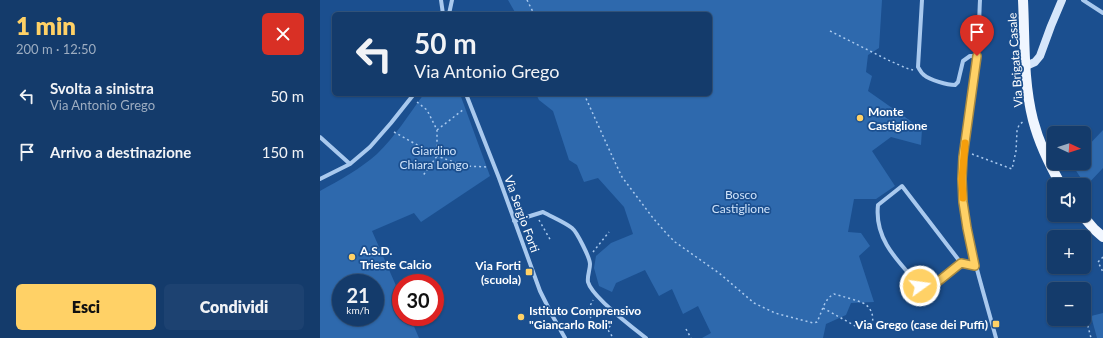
<!DOCTYPE html>
<html lang="it">
<head>
<meta charset="utf-8">
<style>
	:root { --surface:#143b6b; --page:#1d4271; --text:#f1f3f6; --muted:#9dadc1; --line:#33557e; --accent:#ffd166 }
	body { margin:0; font-family:Lato,sans-serif; background:var(--page); color:var(--text); height:100vh; display:flex; flex-direction:column; font-size:15px; white-space:nowrap }
	* { box-sizing:border-box; margin:0 }
	p { font-size:13px; color:var(--muted) }
	.icon { flex:none; width:22px; height:22px; fill:none; stroke:currentColor; stroke-width:2; stroke-linecap:round; stroke-linejoin:round }
	.map { position:relative; flex:1; overflow:hidden }
	.panel { display:flex; flex-direction:column; background:var(--surface); width:320px }
	.panel>* { flex:none }
	.top-card { position:absolute; left:12px; top:12px; width:380px; height:84px; border-radius:6px; box-shadow:0 1px 3px #0004,0 0 0 1px var(--line); background:#143b6b; color:var(--text); overflow:hidden }
	.needle { width:26px; rotate:94deg }
	.controls { position:absolute; left:727px; top:126px; display:grid; gap:8px }
	.controls a { display:grid; place-items:center; width:44px; height:44px; border-radius:6px; background:var(--surface); box-shadow:0 1px 3px #0004,0 0 0 1px var(--line); font-size:20px }
	.speed { position:absolute; left:12px; top:274px; display:flex; gap:8px; font-size:20px; font-weight:700; text-align:center }
	.speed>* { display:grid; place-content:center; width:52px; height:52px; border-radius:50%; background:var(--surface); box-shadow:0 1px 3px #0004,0 0 0 1px var(--line); line-height:1 }
	.speed small { font-size:10px; font-weight:400 }
	.speed .limit { border:6px solid #d22; background:#fff; color:#111 }
	.pin { position:absolute; display:grid; place-items:center; width:34px; height:34px; color:#fff; margin:-41px -17px; border-radius:50% 50% 50% 0; rotate:-45deg; box-shadow:0 0 4px #0007 }
	.pin .icon { rotate:45deg }
	.me { position:absolute; width:44px; margin:-22px; rotate:76deg; stroke-linejoin:round; filter:drop-shadow(0 0 3px #0008) }
	.turn { display:flex; align-items:center; gap:14px; height:84px; padding:0 16px; font-size:18px }
	.turn .icon { width:52px; height:52px; stroke-width:2.5 }
	.turn b { display:block; font-size:28px; line-height:34px }
	.round { display:grid; place-items:center; flex:none; width:42px; height:42px; border-radius:6px; background:var(--page) }
	.head { display:flex; align-items:center; justify-content:space-between; height:68px; padding:0 16px }
	h1 { font-size:24px; font-weight:800; line-height:30px; color:var(--accent) }
	.button { display:flex; gap:8px; margin-top:auto; padding:8px 16px }
	.button a { flex:1; height:46px; border-radius:6px; background:var(--accent); color:#111; font-size:16px; font-weight:800; line-height:46px; text-align:center }
	.button a+a { background:var(--page); color:var(--text) }
	ul { padding:0; list-style:none }
	li { display:flex; align-items:center; gap:12px; height:56px; padding:0 16px }
	li div { flex:1 }
	li b { display:block; font-size:15px }
	li em { font-style:normal }
	main { display:flex; flex:1; min-height:0 }
	.map>svg:first-child { display:block }
	.green { fill:#2e69ad; fill-rule:evenodd }
	.lines { fill:none; stroke-linecap:round; stroke-linejoin:round }
	.path { stroke:#a9c9ee; stroke-width:1.5; stroke-dasharray:2 3; stroke-linecap:butt }
	.street { stroke:#a9c9ee; stroke-width:4 }
	.secondary { stroke:#d6e6fa; stroke-width:8 }
	.primary { stroke:#f0f6ff; stroke-width:10 }
	.route-casing { stroke:#a68842; stroke-width:10 }
	.route { stroke:#ffd166; stroke-width:7 }
	.slow { stroke:#f59e0b; stroke-width:7 }
	.poi-dot { fill:#ffd166; stroke:#1b4f8f; stroke-width:1.5 }
	.labels { text-anchor:middle; dominant-baseline:central; stroke-width:3.5; stroke-linejoin:round; paint-order:stroke }
	.street-label { font-size:12px; fill:#fff; stroke:#1b4f8f }
	.poi-label { font-size:12px; font-weight:bold; fill:#fff; stroke:#1b4f8f; text-anchor:start }
	.park-label { font-size:12px; fill:#cfe3fa; stroke:#1b4f8f }
</style>
</head>
<body>
<main>
<section class="panel">
<div class="head"><div><h1>1 min</h1><p>200 m · 12:50</p></div><a class="round" style="background:#d93025;color:#fff"><svg class="icon" aria-label="close" viewBox="0 0 24 24"><path d="M6 6l12 12M18 6L6 18"/></svg></a></div>
<ul>
<li><svg class="icon" aria-label="left" viewBox="0 0 24 24"><path d="M17 20v-9H6M10 6l-5 5 5 5"/></svg><div><b>Svolta a sinistra</b><p>Via Antonio Grego</p></div><em>50 m</em></li>
<li><svg class="icon" aria-label="arrive" viewBox="0 0 24 24"><path d="M6 21V4h12l-3 4 3 4H6"/></svg><div><b>Arrivo a destinazione</b></div><em>150 m</em></li>
</ul>
<div class="button"><a>Esci</a><a>Condividi</a></div>
</section>
<div class="map">
<svg width="783" height="338" viewBox="0 0 783 338">
	<rect width="100%" height="100%" fill="#1b4f8f"/>
	<path class="green" d="M188 0H562L559 48 548 55 546 72 552 76 548 91 602 129 601 145 571 137 552 151 575 186 556 199H534L528 232 541 233 550 246 539 256 554 302 531 303 526 315 506 324 503 338H382L391 333 378 306 363 314 352 289 339 296 325 270 296 283 292 292 279 286 274 268 276 256 291 243 313 234 304 207 278 178 264 182 257 165 249 160 233 111 219 100 216 94H390V14H196Z
		M104 94H140L170 176 101 222 94 213 52 231 81 297V317H90L99 338H0V191C20 180 40 169 57 154 75 137 89 114 104 94ZM21 283H55V317H21Z
		M783 130V168L766 186 751 163H764V150Z
		M783 313V338H777L771 316Z"/>
	<g class="lines">
		<path class="path" d="M207 0 214 14
			M510 31 568 60 586 68 593 70
			M264 94 293 158 302 177 333 218 346 233 355 242 399 273 434 303 455 313 493 323 497 322C502 312 504 299 514 294 521 296 540 301 545 304 553 310 555 320 550 328L545 329 539 328 503 308
			M97 102 107 110 117 130V156L145 166 168 167
			M117 130 144 109
			M74 132 117 156 102 177
			M652 154 692 169 696 151 697 131 699 125 704 121
			M219 220 231 241
			M273 252 289 232
			M783 257 778 262 783 272
			M764 311 771 338
			M271 318 267 312 273 300
			M366 329 371 338
			M292 336 288 330 293 320"/>
		<path class="street" d="M121 0 123 14
			M602 0 598 67C600 70 601 73 604 75 610 80 627 85 635 85L638 82 643 61 650 56H657
			M660 0C659 19 659 39 657 58 652 98 643 138 642 178 641 198 645 219 649 238 657 272 667 305 676 338
			M763 0 783 13
			M129 14 132 0
			M146 94 179 178 220 291 232 315 245 338
			M0 137 30 164
			M0 179 30 164 50 147 71 123 94 94
			M194 221 223 212C232 217 244 222 252 228 257 232 270 258 270 264 270 270 267 276 268 282 272 297 313 328 326 338
			M641 263 615 284 600 286C579 262 554 240 558 205L582 186 641 263 655 266"/>
		<path class="secondary" d="M706 66 715 62 720 56 731 26 742 0"/>
		<path class="primary" d="M703 0C705 40 703 81 713 120 719 143 729 164 741 185
			M762 215 774 229 783 237"/>
	</g>
	<g class="lines">
		<defs>
			<path id="route" d="M600 286 615 284 641 263 655 266 647 228 643 202 642 179 643 157 657 56"/>
		</defs>
		<use href="#route" class="route-casing"/>
		<use href="#route" class="route"/>
		<path class="slow" d="M643 198 642 179 645 143"/>
	</g>
	<g class="poi-dot">
		<circle cx="540" cy="118" r="4"/>
		<circle cx="32" cy="257" r="4"/>
		<rect x="205" y="268" width="8" height="8" rx="2"/>
		<circle cx="201" cy="317" r="4"/>
		<rect x="672" y="320" width="8" height="8" rx="2"/>
	</g>
	<g class="labels">
		<g class="street-label">
			<text transform="translate(695 60) rotate(-94)">Via Brigata Casale</text>
			<text transform="translate(202 214) rotate(70)">Via Sergio Forti</text>
		</g>
		<g class="poi-label">
			<text x="548" y="111">Monte<tspan x="548" dy="14">Castiglione</tspan></text>
			<text x="40" y="250">A.S.D.<tspan x="40" dy="14">Trieste Calcio</tspan></text>
			<text x="201" y="265" text-anchor="end">Via Forti<tspan x="201" dy="14">(scuola)</tspan></text>
			<text x="209" y="310">Istituto Comprensivo<tspan x="209" dy="14">"Giancarlo Roli"</tspan></text>
			<text x="668" y="324" text-anchor="end">Via Grego (case dei Puffi)</text>
		</g>
		<g class="park-label">
			<text x="114" y="150">Giardino<tspan x="114" dy="14">Chiara Longo</tspan></text>
			<text x="421" y="194">Bosco<tspan x="421" dy="14">Castiglione</tspan></text>
		</g>
	</g>
</svg>
<div class="controls">
<a><svg class="needle" viewBox="-14 -14 28 28"><path d="M0-13l5 13h-10z" fill="#e53935"/><path d="M0 13l5-13h-10z" fill="#9dadc1"/></svg></a>
<a><svg class="icon" aria-label="sound" viewBox="0 0 24 24"><path d="M4 9h4l5-4v14l-5-4H4zM17 9q2 3 0 6"/></svg></a>
<a>+</a>
<a>−</a>
</div>
<div class="speed"><div>21<small>km/h</small></div><div class="limit">30</div></div>
<div class="pin" style="left:657px;top:56px;background:#d93025"><svg class="icon" aria-label="arrive" viewBox="0 0 24 24"><path d="M6 21V4h12l-3 4 3 4H6"/></svg></div>
<svg class="me" style="left:600px;top:286px" viewBox="-20 -20 40 40"><circle r="17" fill="#ffd166" stroke="#fff" stroke-width="3"/><path d="M0-11L8 9 0 5-8 9z" fill="#fff"/></svg>
<div class="top-card">
<div class="turn"><svg class="icon" aria-label="left" viewBox="0 0 24 24"><path d="M17 20v-9H6M10 6l-5 5 5 5"/></svg><div><b>50 m</b>Via Antonio Grego</div></div>
</div>
</div>
</main>
</body>
</html>
